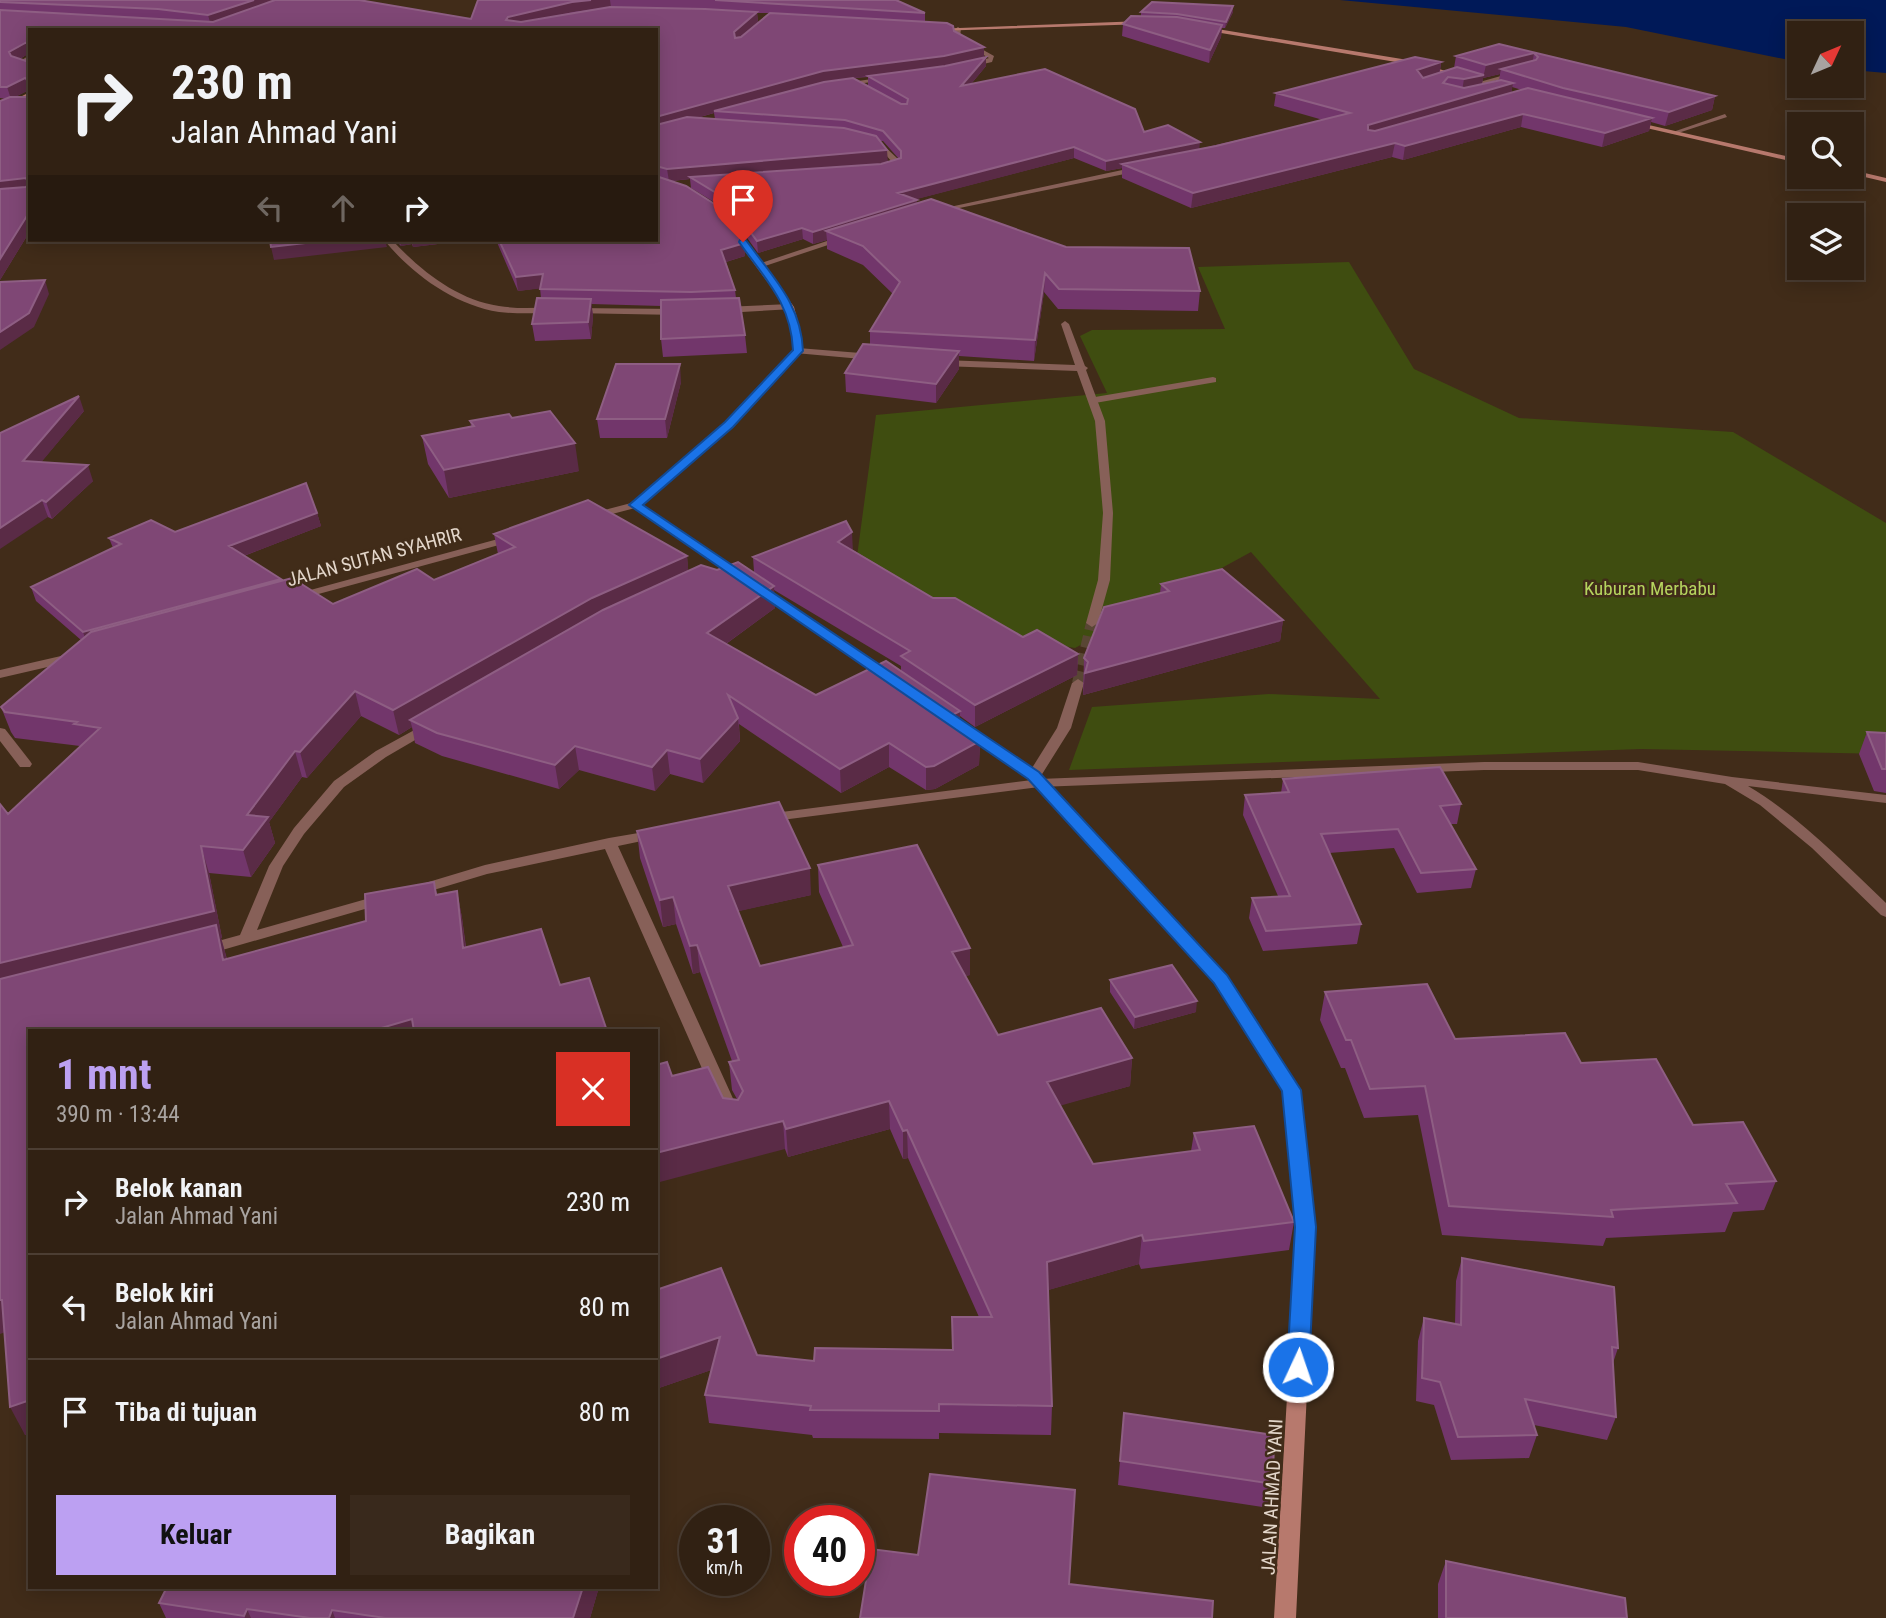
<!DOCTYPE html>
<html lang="id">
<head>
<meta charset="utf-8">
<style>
	:root { --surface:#312113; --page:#39291c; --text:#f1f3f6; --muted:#a8a3a0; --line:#4c3e33; --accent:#bca0f2 }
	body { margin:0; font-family:"Roboto Condensed",sans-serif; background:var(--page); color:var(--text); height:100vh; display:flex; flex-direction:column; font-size:26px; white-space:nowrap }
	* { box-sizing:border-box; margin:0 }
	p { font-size:23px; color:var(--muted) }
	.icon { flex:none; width:38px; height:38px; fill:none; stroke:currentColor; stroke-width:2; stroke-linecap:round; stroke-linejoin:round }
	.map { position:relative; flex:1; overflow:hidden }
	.sheet { position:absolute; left:28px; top:1029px; width:630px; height:560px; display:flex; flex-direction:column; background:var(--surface); border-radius:0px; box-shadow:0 4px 18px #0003,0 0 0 2px var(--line) }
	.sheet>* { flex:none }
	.guide { position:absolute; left:28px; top:28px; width:630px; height:214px; border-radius:0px; box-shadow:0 4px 18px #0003,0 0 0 2px var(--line); background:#312113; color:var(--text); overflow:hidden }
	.needle { width:46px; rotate:46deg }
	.buttons { position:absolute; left:1787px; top:21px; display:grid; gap:14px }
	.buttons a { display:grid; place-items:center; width:77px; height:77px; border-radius:0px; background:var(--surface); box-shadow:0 4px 18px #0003,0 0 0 2px var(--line); font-size:35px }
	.speed { position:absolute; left:679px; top:1505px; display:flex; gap:14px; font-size:35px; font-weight:700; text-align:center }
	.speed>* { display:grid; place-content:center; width:91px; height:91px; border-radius:50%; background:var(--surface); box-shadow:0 4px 18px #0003,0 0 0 2px var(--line); line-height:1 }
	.speed small { font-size:18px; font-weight:400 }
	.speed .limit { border:10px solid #d22; background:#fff; color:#111 }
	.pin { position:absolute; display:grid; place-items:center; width:60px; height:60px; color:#fff; margin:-72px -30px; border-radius:50% 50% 50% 0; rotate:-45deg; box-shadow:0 0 7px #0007 }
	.pin .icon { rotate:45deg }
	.me { position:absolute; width:77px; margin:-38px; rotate:3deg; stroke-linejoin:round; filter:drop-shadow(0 0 5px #0008) }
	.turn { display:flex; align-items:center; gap:24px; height:147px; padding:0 28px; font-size:32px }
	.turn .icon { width:91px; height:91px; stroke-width:2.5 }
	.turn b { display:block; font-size:49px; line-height:60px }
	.lanes { display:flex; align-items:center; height:66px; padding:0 28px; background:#0003; justify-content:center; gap:35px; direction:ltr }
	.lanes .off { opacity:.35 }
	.round { display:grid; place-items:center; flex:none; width:74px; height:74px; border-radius:0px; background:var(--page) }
	.overview { display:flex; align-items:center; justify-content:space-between; height:119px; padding:0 28px }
	h1 { font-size:42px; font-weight:700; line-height:52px; color:var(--accent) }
	.primary-button { display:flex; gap:14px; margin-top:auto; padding:14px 28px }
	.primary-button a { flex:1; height:80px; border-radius:0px; background:var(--accent); color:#111; font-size:28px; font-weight:700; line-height:80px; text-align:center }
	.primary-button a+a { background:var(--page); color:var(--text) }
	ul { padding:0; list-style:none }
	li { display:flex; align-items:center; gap:21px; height:105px; padding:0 28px; border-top:2px solid var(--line) }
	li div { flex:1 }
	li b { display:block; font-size:26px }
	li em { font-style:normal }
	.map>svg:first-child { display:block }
	.green { fill:#3f4d10 }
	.water { fill:#001958 }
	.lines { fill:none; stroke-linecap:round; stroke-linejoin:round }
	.street-tunnel { stroke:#594634; stroke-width:12; stroke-dasharray:12 6; stroke-linecap:butt }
	.lane { fill:#876058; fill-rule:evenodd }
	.street { fill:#876058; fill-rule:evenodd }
	.secondary { fill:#b7796d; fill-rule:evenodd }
	.wall { fill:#72366b; fill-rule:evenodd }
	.shaded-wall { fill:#5a2b46 }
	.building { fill:#7f4775; stroke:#8e5e83; stroke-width:2; fill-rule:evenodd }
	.route { fill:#1a73e8; stroke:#114b97; stroke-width:2 }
	.labels { text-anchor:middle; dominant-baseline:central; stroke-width:5; stroke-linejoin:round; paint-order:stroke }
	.street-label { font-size:19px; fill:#e3d6ca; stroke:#412c19 }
	.park-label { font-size:19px; fill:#b5d45e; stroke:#412c19 }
</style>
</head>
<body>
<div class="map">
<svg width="1886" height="1618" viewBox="0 0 1886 1618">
	<rect width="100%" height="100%" fill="#412c19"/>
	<path class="green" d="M1349 262 1414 369 1519 418 1733 432 1886 523V754L1641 749 1069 770 1092 707 1269 694 1380 699 1251 552 1075 648 880 615 849 616 876 415 1107 393 1080 336 1092 330 1225 329 1198 267Z"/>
	<path class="water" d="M1340 0H1886V73L1852 70V33H1799V62L1626 27Z"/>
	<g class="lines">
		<path class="street-tunnel" d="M1078 683 1092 623"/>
		<path class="lane" d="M1515 72 1517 75 1479 85 1476 83Z
			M1725 114 1727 117 1675 134 1670 133Z
			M1213 377 1216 378V382L1095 403 1090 400 1095 397Z
			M0 728 5 729 30 761 32 764 30 767H20L0 741Z"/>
		<path class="street" d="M958 27 961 29 960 37 994 56 992 62 966 68V66L989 58 955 39V29Z
			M30 55V60L23 63 30 65V69L15 64Z
			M886 77 888 80 840 86 837 84Z
			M873 141 882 144 899 160V167L882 171V167L892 162 878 146 871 144Z
			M1141 166H1144V170L935 213 931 211Z
			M842 236 849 238 762 267 755 265Z
			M384 240H392C420 270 457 300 499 306 517 309 536 308 554 307L558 310 554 313C536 313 517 314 499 312 454 305 412 274 384 240Z
			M790 304 793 305V309L724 313 720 310 724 307Z
			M574 308 679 309 683 312 679 315 571 313V309Z
			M1065 321 1069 324 1085 366 1088 368 1086 370 1105 421 1113 513 1110 580 1098 623 1092 627 1086 623 1098 580 1103 513 1095 421 1077 371 942 366 937 363 942 360 1075 365 1061 324Z
			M798 348 873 354 878 357 873 360 795 353 793 351Z
			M635 502 639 503V507L593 519 588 516 589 514Z
			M513 535 517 536V540L300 599H292L290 597 292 595Z
			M74 653 78 654 80 657 78 660 0 678V670Z
			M1078 679 1084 683 1071 728 1039 779 1484 762H1638L1732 777 1886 795V803L1748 786C1800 817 1843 862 1886 903V917L1881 915 1812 848 1760 805 1725 784 1638 770H1484L1039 787 766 822 759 818 766 814 1032 780 1027 776 1057 728 1072 683Z
			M429 722 434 723 436 726 434 729 386 757 344 787 304 834 283 866 257 930 384 894 389 896 391 899 389 902 205 955 200 954 197 950 200 946 240 935 269 866 294 828 334 781 376 751Z
			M656 830 663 834 661 837 618 846 741 1116 738 1121 732 1122 726 1121 723 1116 605 849 487 874 417 895 410 890 412 887 485 865 609 838Z"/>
		<path class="secondary" d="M1143 21 1145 24 936 31 933 29Z
			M1205 27 1408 60 1463 76 1460 78 1408 64 1203 30Z
			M30 92V97L0 112V107Z
			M1631 121 1799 159V163L1629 124Z
			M1852 170 1886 178V182L1852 174Z
			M730 227H736L794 307 801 333 803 351 733 427 642 505 746 574V578L742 579 630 505 725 423 793 351V333L786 307 730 231Z
			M759 584 893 673 895 676 893 679H885L755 589 753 587Z
			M946 712 1039 773 1226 975 1300 1090 1315 1227 1296 1618H1274L1297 1227 1284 1091 1214 983 1029 779 941 719 939 716 941 713Z"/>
	</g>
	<path class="wall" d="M0 0 471 19 478 0H896L925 13V22L954 31 984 47V57H986V66L971 84 1144 132 1199 149 1323 120 1274 106 1276 93 1441 62 1440 72 1454 68 1456 56 1499 44 1715 96 1712 110 1665 126 1651 122 1649 131 1602 147 1521 127 1403 160 1392 157 1191 208 1122 178V168L1106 171 1074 158 916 199 917 200V203L1066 247 1200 291 1198 311 1058 309 1044 292 1034 361 959 356V369L936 403 846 392 845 373 870 345V331L893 294 863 265 827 249V240L813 244 803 239 758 253 727 210 691 188 690 179 672 181 745 243V256L726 262 735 290 736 298 745 335 747 353 663 357 661 339V306L591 304 593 316 591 339 535 341 532 324 541 298 540 288 518 291 496 240H656V30H30V231L0 280V101L6 99 0 98ZM757 13H769L741 37 739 38 758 22ZM29 53 26 61 20 59ZM1500 74 1499 80 1482 84 1483 78ZM868 77V86L853 78ZM1512 87 1522 90 1511 93ZM29 90V95L26 97H15ZM714 113 715 119 697 118ZM880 141H883L899 159 888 162ZM884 163 881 164 834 167Z
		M1141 12H1233L1225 28H1222L1221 37 1209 63 1122 36 1123 24 1141 16Z
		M395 240H471L413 247 412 244 401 246Z
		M681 382 667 438H600L597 419Z
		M84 411 41 462 93 481 52 519 48 517 0 433Z
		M512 418 579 471 449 498 428 464 422 436 471 426 470 421Z
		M317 513 321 526 244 556 282 581 333 604 434 580 498 554 494 534 687 556 688 570H717L754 572 753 557 853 550 933 598 1023 637 1078 654 1077 675 975 727 960 716V729L980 741 979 765 935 789 926 790 889 767 841 793 739 724 740 741 703 783 670 774 655 791 579 770 559 789 442 756 415 743 412 727 399 735 361 716 307 778 302 777 269 822 275 843 251 877 209 873 222 938H221L227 959 366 921 434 882 437 894 457 891 462 918 466 947 560 985 607 1031H30V1434L25 1435 5 1332 8 814 80 746 15 738 11 732 1 707 81 640 36 601 31 587 113 548 109 538 175 532ZM774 590 901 666V672L816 695 726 644 775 608Z
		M1161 584 1283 620 1280 641 1083 695 1084 658 1160 593Z
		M1867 732 1886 733V793L1874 791 1859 754Z
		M1283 779 1461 804 1457 824H1450L1476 869 1471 888 1417 893 1394 848 1329 853 1361 924 1357 944 1263 951 1249 918 1252 898 1278 896 1243 815 1245 795 1281 793Z
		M637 831 811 895 738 911 760 966 843 947 819 892 818 865 970 948V975L965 976 998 1035 1132 1058 1130 1086 1060 1105 1093 1164 1191 1151 1194 1133 1294 1222 1289 1250 1141 1269 1139 1264 1048 1290 1052 1406 1051 1435 939 1433V1439L813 1438 812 1435 709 1423 705 1395 711 1370 656 1389V1290L757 1355 814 1361 952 1350 979 1317 908 1158 903 1159 890 1129 788 1157 785 1149 672 1076 723 1098 737 1099 732 1090 729 1062 732 1061 700 972 693 974 676 924 663 927 640 858Z
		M1110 980 1196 1012 1134 1029 1110 992Z
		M1325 992 1455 1039 1581 1063 1693 1125 1776 1181 1764 1210 1733 1212 1725 1232 1606 1238 1603 1246 1442 1235 1418 1115 1364 1118 1345 1068H1341L1320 1020Z
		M1462 1258 1618 1348 1613 1363 1616 1417 1607 1440 1534 1425 1537 1435 1529 1458 1451 1460 1434 1405 1416 1401 1418 1341 1424 1318 1455 1324 1456 1281Z
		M1124 1413 1273 1484 1269 1508 1118 1485Z
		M1446 1561 1627 1618H1438V1584Z
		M167 1587H599L590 1618H166L159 1603Z"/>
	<path class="shaded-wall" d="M254 0H286L211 26 208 15Z
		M591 0H610L611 7 573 12 509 27 506 20 508 17 572 2Z
		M1233 6V12L1225 28 1226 22Z
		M757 12 758 22 734 42V32Z
		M1222 25 1221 37 1209 63 1210 50Z
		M27 42 30 53 12 63 9 52Z
		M984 47V58L944 66 823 82 714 111V113L656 129V117L823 71Z
		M1534 53 1532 66 1501 69 1500 74 1483 78 1486 65Z
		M986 57V66L961 96V86Z
		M1441 62 1439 75 1415 83 1417 70Z
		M1484 75 1481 87 1462 91 1464 79Z
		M25 78 29 90 11 99 7 87Z
		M1513 83 1511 96 1366 138 1368 125Z
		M1715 96 1712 110 1665 126 1669 112Z
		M1523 114 1521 127 1403 160 1405 146Z
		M1652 118 1649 131 1602 147 1605 133Z
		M1200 142 1199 152 1122 164V168L1106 171V161Z
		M1395 143 1392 157 1191 208 1193 193Z
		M1074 147V158L898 204V193Z
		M887 150 888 163 693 179 690 177V179L669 181 667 169Z
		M26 178 30 190 0 194V181Z
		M917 200V211L826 231 827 240 813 244V232Z
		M30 211V231L0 280V259Z
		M802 228 803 239 758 253 757 241Z
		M332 240H385L387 247 274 260 271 247Z
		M400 240H411L412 244 401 246Z
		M412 240H471L413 247Z
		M745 243V256L722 263 721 250Z
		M1045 273 1044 292 1034 361 1035 340Z
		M543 274 545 288 518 291 516 277Z
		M45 280 49 294 34 327 0 350V332Z
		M591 299 593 316 591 339 588 322Z
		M959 351V369L936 403V384Z
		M680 364 681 382 667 438 665 419Z
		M79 396 84 411 29 477 23 461Z
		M575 443 579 471 449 498 444 470Z
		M88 465 93 481 52 519 46 502Z
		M42 500 48 517 0 549V528Z
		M317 513 321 526 233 560 229 546Z
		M852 532 853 552 838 542Z
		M687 556 689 579 410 720 412 727 399 735 393 710 592 598Z
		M281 579 285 594 88 647 83 632Z
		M774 586 775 608 709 656 707 633Z
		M1283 620 1280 641 1083 695 1085 673Z
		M1078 654 1077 675 975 727V705Z
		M355 691 361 716 307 778 300 752Z
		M960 711V735L944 719Z
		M738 718 740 741 703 783 700 759Z
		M980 741 979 765 935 789 926 790V767Z
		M889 743V767L841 793 840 769Z
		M575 746 579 770 559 789 555 765Z
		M667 750 670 774 655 791 652 767Z
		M295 751 302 777 269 822 275 843 251 877 243 850 247 815Z
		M201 846 209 873 222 938H221L225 952 232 987 0 993V963Z
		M810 868 811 895 731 913 728 886Z
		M457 891 462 918 469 975 463 948Z
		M673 897 676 924 663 927 660 900Z
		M697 945 700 972 693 974 690 946Z
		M970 948V975L952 979V952Z
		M1197 1001 1196 1012 1134 1029 1135 1017Z
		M412 1019 415 1031H371Z
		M1132 1058 1130 1086 1045 1110 1047 1082Z
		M889 1101 890 1129 788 1157 786 1129Z
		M783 1121 785 1149 656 1183V1153Z
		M907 1130 908 1158 903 1159V1131Z
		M1142 1235 1139 1264 1045 1291 1047 1262Z
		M0 1300H2L17 1328 0 1334Z
		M720 1337 723 1366 656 1389V1359Z
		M30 1400V1434L25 1435 10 1407Z
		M583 1587H599L590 1618H573Z
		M247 1609 251 1618H245L244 1616Z
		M332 1610 335 1618H329Z"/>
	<path class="building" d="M0 0H254L208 15 158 9 0 2Z
		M275 0H359L471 19 478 0H591L572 2 508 17 506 20 521 22 610 7 705 9 757 12 734 32 735 38 741 37 770 13 947 23 953 26 954 31 984 47 944 56 823 71 656 117V30H30V211L0 259V189L26 187 29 184 26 178 0 181V101L10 97H26L29 95V81L25 78 7 87H0V10L213 22ZM27 42 29 54 26 61 11 56 9 52Z
		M715 0H896L925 13Z
		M1152 2 1233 6 1226 22 1177 14 1141 12Z
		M1131 16 1177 17 1222 25 1210 50 1123 24Z
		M1499 44 1715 96 1669 112 1563 88 1501 69 1536 60 1538 57 1534 53 1486 65 1456 56Z
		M986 57 961 86 1045 69 1135 109 1144 132 1168 125 1200 142 1106 161 1074 147 898 193 917 200 813 232 802 228 757 241 726 199 690 177 881 164 901 158V151L883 131 845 120 714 111 824 82 853 78 901 104H907L908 99 868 76 945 66Z
		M1415 57 1441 62 1417 70 1423 78 1457 67 1484 75 1464 79 1448 77 1443 83 1464 88 1501 80 1513 83 1368 125V130L1375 131 1528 88 1652 118 1605 133 1523 114 1405 146 1395 143 1193 193 1122 164 1216 146 1350 113 1276 93Z
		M687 117 844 128 876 136 887 150 667 169 656 166V125Z
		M656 176 686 186 716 205 745 243 721 250 735 290 691 292 540 289 543 274 516 277 499 240H656Z
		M931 199 1066 247 1189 248 1200 291 1059 289 1045 273 1035 340 870 331 900 282 863 246 826 231Z
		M270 240H332L271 247Z
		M45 280 29 313 0 332V282Z
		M537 298 591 299 588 322 532 324Z
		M739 298 745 335 661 339V300Z
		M863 344 959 351 936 384 845 373Z
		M616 364H680L665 419H597Z
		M79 396 23 461 88 465 46 502 42 500 0 528V433Z
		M550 411 575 443 444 470 422 436 474 426 470 421 509 414 512 418Z
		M306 483 317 513 229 546 281 579 83 632 31 587 121 544 109 538 151 520 175 532Z
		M588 500 687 556 592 598 393 710 355 691 300 752 295 751 247 815 268 817 243 850 201 846 214 911 0 963V804L8 814 100 728 74 724 77 722 5 712 1 707 91 632 292 578 333 604 417 569 434 580 515 547 494 534Z
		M846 521 852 532 838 542 933 598H955L1023 637 1037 630 1078 654 975 705 901 656 910 651 753 557Z
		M738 562 774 586 707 633 816 695 886 661 960 711 944 719 980 741 934 766 926 767 889 743 840 769 728 695 738 718 700 759 667 750 652 767 575 746 555 765 437 733 410 720 603 610 701 565 717 570Z
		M1222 569 1283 620 1085 673 1088 662 1084 658 1104 607 1169 591 1161 584Z
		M1867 732 1886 733V769H1882Z
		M1440 767 1461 804 1440 806 1476 869 1421 873 1398 829 1321 834 1361 924 1266 931 1252 898 1290 896 1245 795 1289 792 1283 779Z
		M779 802 810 868 728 886 760 966 853 945 818 865 917 845 970 948 952 952 998 1035 1101 1008 1132 1058 1047 1082 1093 1164 1200 1150 1194 1133 1254 1126 1294 1222 1144 1241 1142 1235 1047 1262 1052 1406 939 1404V1411L810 1410 811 1406 705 1395 720 1337 656 1359V1290L721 1268 757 1355 814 1361 815 1348 953 1350 952 1317H992L907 1130 903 1131 889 1101 786 1129 783 1121 656 1153V1065L667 1062 672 1076 708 1067 723 1098 738 1100 743 1091 729 1062 739 1060 697 945 690 946 673 897 660 900 637 831Z
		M434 882 436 895 457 891 463 948 541 929 560 985 589 978 607 1031H414L412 1019 371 1031H30V1400L10 1407 2 1300H0V979L216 925 223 960 366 921 365 894Z
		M1172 965 1197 1001 1135 1017 1110 980Z
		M1427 984 1455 1039 1565 1033 1581 1063 1656 1059 1693 1125 1743 1122 1776 1181 1726 1184 1737 1203 1611 1210 1613 1217 1449 1206 1425 1086 1370 1089 1351 1040H1346L1325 992Z
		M1462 1258 1614 1287 1618 1348 1612 1347 1616 1417 1525 1399 1537 1435 1458 1437 1440 1382 1422 1378 1424 1318 1461 1325Z
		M1124 1413 1274 1435 1273 1484 1120 1461Z
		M930 1474 1075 1490 1069 1584 1213 1601 1212 1618H860L871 1549 918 1555Z
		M1446 1561 1625 1598 1627 1618H1446Z
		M167 1587H583L573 1618H385L332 1610 329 1618H310L247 1609 244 1616 159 1603Z"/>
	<path class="route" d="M740 240H746C773 278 801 303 803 351L733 427 643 505 1039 772 1227 975 1301 1090 1316 1227 1309 1367 1306 1373 1298 1376 1290 1373 1287 1367 1295 1227 1282 1091 1214 983 1028 779 629 505 725 422 793 350C791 303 765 279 739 242Z"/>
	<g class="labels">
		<g class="street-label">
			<text transform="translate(374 557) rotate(-15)">JALAN SUTAN SYAHRIR</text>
			<text transform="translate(1272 1497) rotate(-87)">JALAN AHMAD YANI</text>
		</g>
		<g class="park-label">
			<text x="1650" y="588">Kuburan Merbabu</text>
		</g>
	</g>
</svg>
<div class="buttons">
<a><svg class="needle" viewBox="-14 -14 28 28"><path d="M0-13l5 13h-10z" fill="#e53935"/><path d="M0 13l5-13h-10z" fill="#a8a3a0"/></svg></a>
<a><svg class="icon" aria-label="search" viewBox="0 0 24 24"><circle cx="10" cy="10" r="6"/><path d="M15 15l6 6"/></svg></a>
<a><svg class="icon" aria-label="layers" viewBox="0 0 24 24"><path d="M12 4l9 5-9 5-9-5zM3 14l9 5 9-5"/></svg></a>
</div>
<div class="speed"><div>31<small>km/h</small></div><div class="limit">40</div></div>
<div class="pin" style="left:743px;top:242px;background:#d93025"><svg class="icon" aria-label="arrive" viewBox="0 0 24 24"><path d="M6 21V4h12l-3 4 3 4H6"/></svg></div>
<svg class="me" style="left:1298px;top:1367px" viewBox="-20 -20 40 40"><circle r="17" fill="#1a73e8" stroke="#fff" stroke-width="3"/><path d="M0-11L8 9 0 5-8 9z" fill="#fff"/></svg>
<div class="guide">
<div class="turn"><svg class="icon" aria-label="right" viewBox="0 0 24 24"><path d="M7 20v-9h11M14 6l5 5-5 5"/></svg><div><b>230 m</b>Jalan Ahmad Yani</div></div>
<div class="lanes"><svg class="icon off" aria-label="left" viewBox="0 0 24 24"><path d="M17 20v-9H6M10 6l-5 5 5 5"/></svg><svg class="icon off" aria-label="ahead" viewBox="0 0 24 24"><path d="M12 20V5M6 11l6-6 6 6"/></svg><svg class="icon" aria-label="right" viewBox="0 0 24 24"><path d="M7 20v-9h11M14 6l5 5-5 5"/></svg></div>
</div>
<section class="sheet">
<div class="overview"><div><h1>1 mnt</h1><p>390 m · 13:44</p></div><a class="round" style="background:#d93025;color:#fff"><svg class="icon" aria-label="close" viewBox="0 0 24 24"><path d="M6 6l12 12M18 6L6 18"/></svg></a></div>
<ul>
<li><svg class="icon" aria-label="right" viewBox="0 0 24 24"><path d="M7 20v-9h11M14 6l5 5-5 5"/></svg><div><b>Belok kanan</b><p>Jalan Ahmad Yani</p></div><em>230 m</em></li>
<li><svg class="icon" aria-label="left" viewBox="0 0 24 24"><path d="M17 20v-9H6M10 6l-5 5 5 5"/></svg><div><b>Belok kiri</b><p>Jalan Ahmad Yani</p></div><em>80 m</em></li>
<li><svg class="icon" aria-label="arrive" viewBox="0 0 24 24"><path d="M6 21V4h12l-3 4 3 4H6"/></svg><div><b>Tiba di tujuan</b></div><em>80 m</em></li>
</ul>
<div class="primary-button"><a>Keluar</a><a>Bagikan</a></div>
</section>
</div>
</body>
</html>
